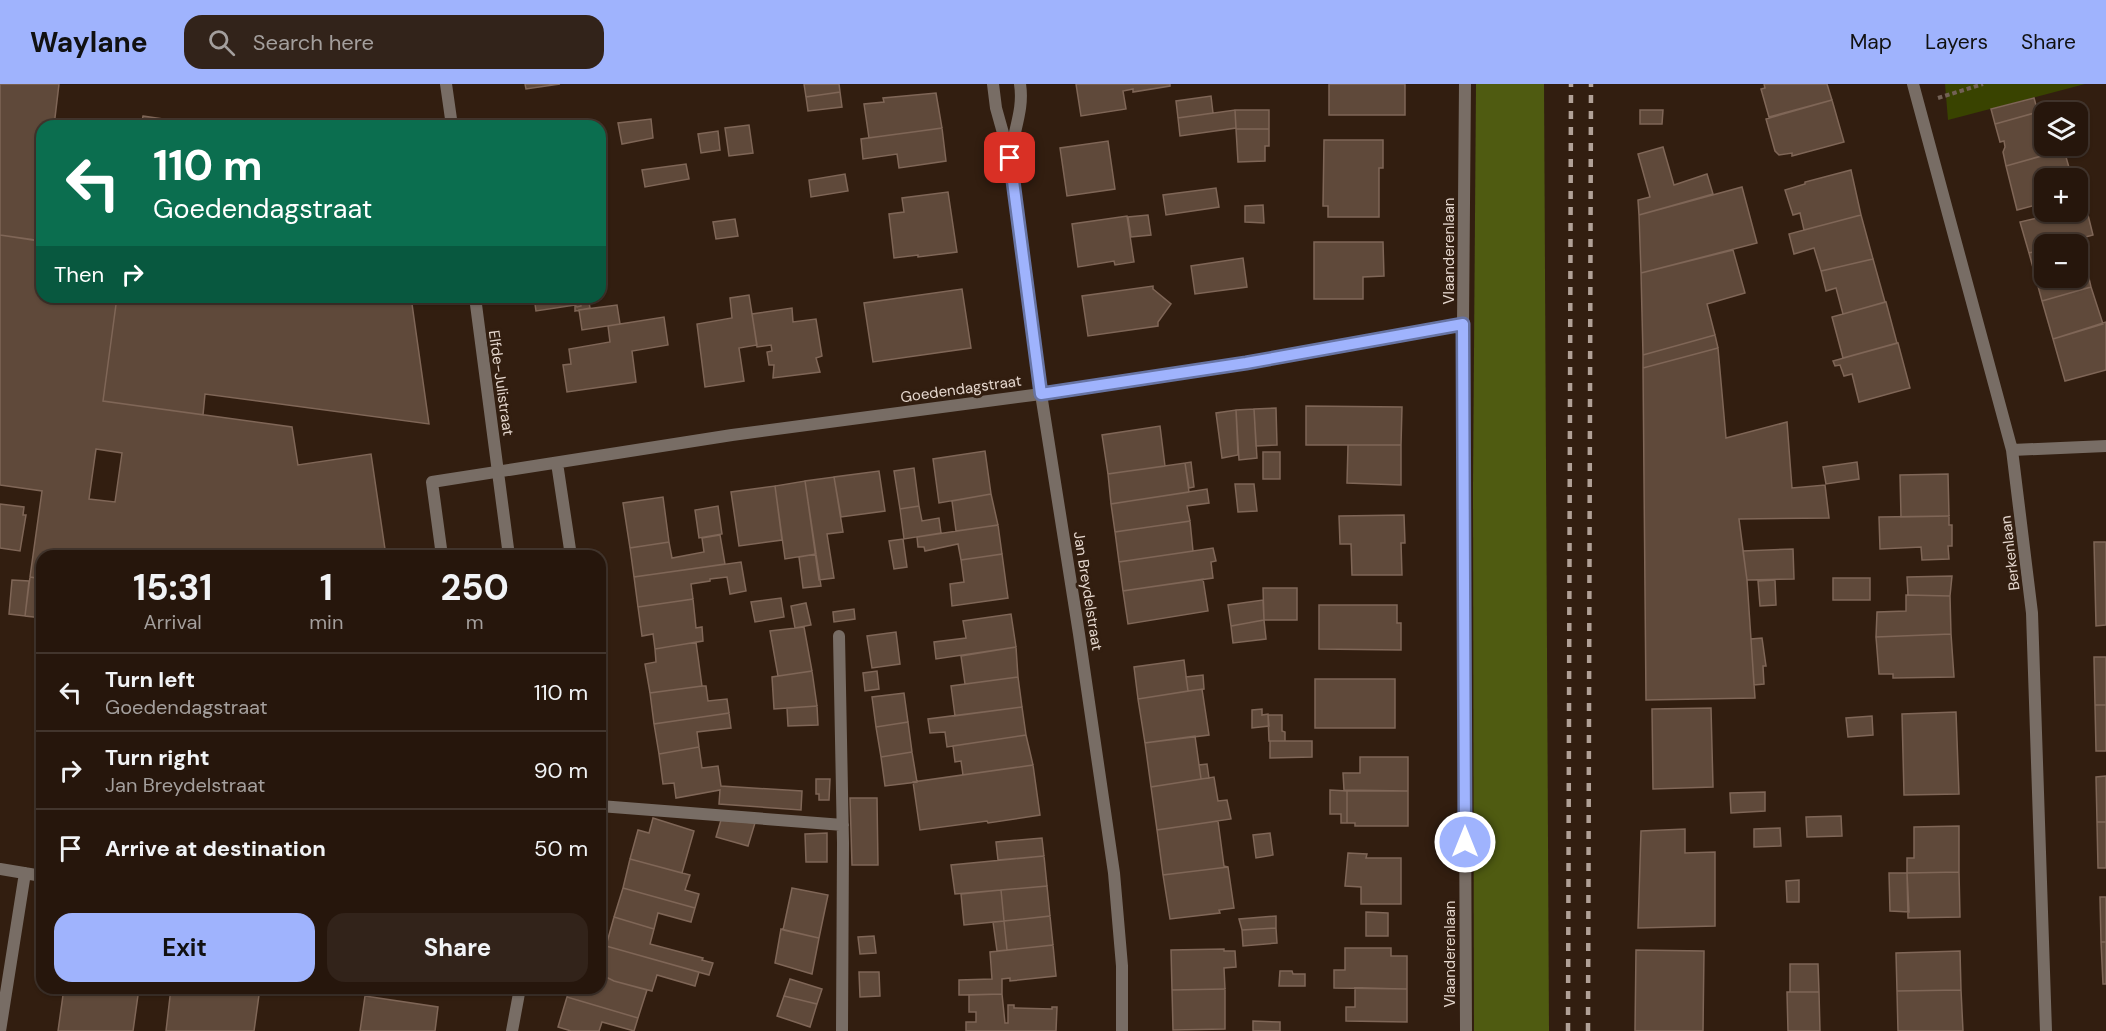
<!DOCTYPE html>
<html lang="en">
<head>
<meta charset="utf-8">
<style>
	body { margin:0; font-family:"DM Sans",sans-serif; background:#32231a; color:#f1f3f6; height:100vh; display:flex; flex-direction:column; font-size:22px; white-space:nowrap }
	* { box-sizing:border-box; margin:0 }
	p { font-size:20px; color:#a49f9d }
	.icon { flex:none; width:33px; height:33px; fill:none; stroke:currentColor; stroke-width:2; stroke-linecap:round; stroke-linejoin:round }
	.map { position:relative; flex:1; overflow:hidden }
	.side { position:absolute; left:36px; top:466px; width:570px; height:444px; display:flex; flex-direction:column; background:#26160c; border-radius:18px; box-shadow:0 2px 4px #0004,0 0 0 2px #42352d }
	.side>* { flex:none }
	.guide { position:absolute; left:36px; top:36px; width:570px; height:183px; border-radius:18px; box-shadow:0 2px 4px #0004,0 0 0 2px #42352d; background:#0b6e4f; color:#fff; overflow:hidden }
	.tools { position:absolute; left:2034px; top:18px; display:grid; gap:12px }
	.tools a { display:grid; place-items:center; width:54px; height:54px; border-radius:12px; background:#26160c; box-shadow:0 2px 4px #0004,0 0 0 2px #42352d; font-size:30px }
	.pin { position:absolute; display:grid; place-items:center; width:51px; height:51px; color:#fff; margin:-26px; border-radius:12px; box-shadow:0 3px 9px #0006 }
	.me { position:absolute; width:66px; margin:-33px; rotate:0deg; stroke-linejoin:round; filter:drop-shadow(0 0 4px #0008) }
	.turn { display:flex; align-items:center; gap:21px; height:126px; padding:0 18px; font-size:27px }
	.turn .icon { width:78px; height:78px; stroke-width:2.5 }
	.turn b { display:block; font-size:42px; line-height:51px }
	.then { display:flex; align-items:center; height:57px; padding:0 18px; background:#0003; gap:12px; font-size:22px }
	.eta { display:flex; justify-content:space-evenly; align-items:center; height:102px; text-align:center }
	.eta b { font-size:36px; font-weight:700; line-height:42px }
	.button { display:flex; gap:12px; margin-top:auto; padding:12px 18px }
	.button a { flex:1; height:69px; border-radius:18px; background:#9fb3fd; color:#111; font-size:24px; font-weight:700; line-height:69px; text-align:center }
	.button a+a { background:#32231a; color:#f1f3f6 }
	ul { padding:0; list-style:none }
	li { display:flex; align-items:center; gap:18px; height:78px; padding:0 18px; border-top:2px solid #42352d }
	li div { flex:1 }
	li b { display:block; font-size:22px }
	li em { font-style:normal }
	header { display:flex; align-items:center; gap:36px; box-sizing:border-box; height:84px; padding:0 30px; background:#9fb3fd; color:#111 }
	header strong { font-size:28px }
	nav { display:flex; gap:33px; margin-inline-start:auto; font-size:21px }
	.search { width:420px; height:54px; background:#32231a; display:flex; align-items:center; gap:15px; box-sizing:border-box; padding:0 21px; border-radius:18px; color:#a49f9d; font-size:22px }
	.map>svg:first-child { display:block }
	.green { fill:#394300 }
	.forest { fill:#4f5b11 }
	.building { fill:#5f493a; stroke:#7f6657; stroke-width:1.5; fill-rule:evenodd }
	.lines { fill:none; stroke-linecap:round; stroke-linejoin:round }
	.path { stroke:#736155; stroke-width:4; stroke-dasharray:4.5 3; stroke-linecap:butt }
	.service { stroke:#786d65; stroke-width:12 }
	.minor { stroke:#786d65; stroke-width:12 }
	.tertiary { stroke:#786d65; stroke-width:12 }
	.rail { stroke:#b1a197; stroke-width:4.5; stroke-dasharray:8 8; stroke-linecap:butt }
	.route-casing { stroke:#6774a4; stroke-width:15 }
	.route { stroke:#9fb3fd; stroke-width:10 }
	.labels { text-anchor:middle; stroke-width:6; stroke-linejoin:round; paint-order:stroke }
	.street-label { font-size:15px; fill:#e5d7ce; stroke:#321e10 }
</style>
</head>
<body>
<header>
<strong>Waylane</strong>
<div class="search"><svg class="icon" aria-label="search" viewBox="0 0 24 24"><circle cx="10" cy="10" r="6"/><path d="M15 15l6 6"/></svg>Search here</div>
<nav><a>Map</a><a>Layers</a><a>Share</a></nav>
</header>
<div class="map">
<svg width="2106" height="947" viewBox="0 0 2106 947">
	<rect width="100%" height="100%" fill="#321e10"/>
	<path class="green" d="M1945,0H2085L1948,36Z"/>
	<path class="forest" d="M1476,0H1544L1549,947H1474L1473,402Z"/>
	<path class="building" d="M0,0H59L54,42H42V125L38,157L0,151Z
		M525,0H560L526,5Z
		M804,0H839L840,8L806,13Z
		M1076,0H1170V2L1133,8V5L1123,7L1126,25L1081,32Z
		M1329,0H1405V31H1329Z
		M1764,0H1827L1832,16L1769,33L1761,5L1765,4Z
		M840,8L842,23L808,27L806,13Z
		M936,9L942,44L869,54L864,20L884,18L883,14Z
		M1211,12L1213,29L1178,34L1176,17Z
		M2034,14L2038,28L1995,40L1991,25Z
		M1832,16L1844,58L1792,72V69L1779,71L1775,67L1766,35Z
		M1235,26H1269V45H1236Z
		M1235,26L1236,44L1180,52L1178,34Z
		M1640,26H1663L1662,40H1640Z
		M2038,28L2044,47V62H2073V63L2006,82L2003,68L2005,63L2004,57L2000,58L1995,40Z
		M143,32L211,42H141Z
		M651,35L653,54L622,60L618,39Z
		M749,41L753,69L729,72L725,44Z
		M942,44L946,77L899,84L897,70L863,75L861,55Z
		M1236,45H1269V62H1265V77L1238,78Z
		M718,47L720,66L701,69L698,50Z
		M1324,56H1383V84H1379V133H1328V122H1323Z
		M1108,57L1115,105L1067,112L1060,64Z
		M1663,63L1674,101L1707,90L1713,110L1639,131L1638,116L1650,113L1638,70Z
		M2064,66L2072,94H2044V119L2017,126L2006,82Z
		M686,80L689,95L645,103L642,86Z
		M1851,86L1861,131L1804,146L1800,129L1793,131L1785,106L1805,100V98Z
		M845,90L848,107L811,113L809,96Z
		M1742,103L1757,159L1641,189L1639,131Z
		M1216,104L1219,123L1166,131L1163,111Z
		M948,108L957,168L918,173V171L894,174L889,130L904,128L902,114Z
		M2078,115L2080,125L2086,123L2093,151L2060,160H2044V165L2029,169L2020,138L2042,133L2039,120L2044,119V128H2078Z
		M1263,121L1264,139L1245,138V122Z
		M1148,131L1151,151L1131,153L1128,133Z
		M1861,131L1873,175L1821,187L1814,164L1794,170L1789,150Z
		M1127,132L1134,178L1115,181L1114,177L1078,183L1072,140Z
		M735,135L738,152L716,155L713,138Z
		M0,151L42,157V213H117L103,317L292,343L298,381L371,370L386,472H42V495L30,493L42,407L0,401ZM96,365L122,369L115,418L89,415Z
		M2080,155L2091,203L2042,217L2029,169L2044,165V194H2078V160H2060Z
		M1314,158H1383L1384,192L1363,193V215H1314Z
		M1733,166L1745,209L1707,220L1715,251L1643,271L1641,189Z
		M1243,174L1247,203L1195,210L1191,182Z
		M1873,175L1885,218L1843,230L1836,204L1826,207L1821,187Z
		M1153,202V205L1171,220L1158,238V242L1088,252L1082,212Z
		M2091,203L2103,240L2053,255L2042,217Z
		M962,205L971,264L873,278L864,219Z
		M749,211L757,261L739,264L744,297L705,303L697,240L732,234L730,214Z
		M117,213H411L429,340L205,310L203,331L103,317Z
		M534,213H580L581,222L577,223L575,221L536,227Z
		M580,213H588L590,224L575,227V221L577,223L581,222Z
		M1886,218L1897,259L1843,274L1832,233Z
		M617,221L620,240L582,246L579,226Z
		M792,224L793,238L816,235L822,272L816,274L820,288L773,294L774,281H769L767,268L772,267L771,261L757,263L752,230Z
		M664,233L668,261L632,267L636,298L567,308L563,281L571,280L569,265L610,258L608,242Z
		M2106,238V286L2065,297L2053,255Z
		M1715,251L1718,264L1643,284V271Z
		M1898,259L1910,304L1859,318L1852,290L1844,292L1840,281L1835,282L1833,277Z
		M1718,264L1726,354L1787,338L1792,404L1825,401L1829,434L1739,435L1747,496L1755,614L1646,616L1643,284Z
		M1306,322L1402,323L1401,361H1306Z
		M1276,324L1277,361L1256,362L1254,325Z
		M1254,325L1257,374L1239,376L1236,326Z
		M1236,326L1238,371L1222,374L1216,329Z
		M1160,342L1165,382L1108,390L1102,351Z
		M1348,361H1401V401L1347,399Z
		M985,367L991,410L939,419L933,375Z
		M1263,368H1280V395H1263Z
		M1191,378L1194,403L1189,404L1185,379Z
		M1857,378L1859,395L1826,400L1823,383Z
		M1185,379L1189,408L1111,420L1108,390Z
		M914,384L919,422L900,425L894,387Z
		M879,387L885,427L841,433L834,393Z
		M1948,390L1949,432L1901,433L1900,391Z
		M834,393L843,448L827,450L834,494L819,496L805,397Z
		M805,397L816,470L785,475L775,402Z
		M1235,400H1254L1257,427L1238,428Z
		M775,402L782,456L739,462L731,408Z
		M1207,405L1209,419L1187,422L1190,437L1115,448L1111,420Z
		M991,410L998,441L956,447L952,417Z
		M663,413L669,458L630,464L623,419Z
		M0,420L24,423L23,431H26L20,467L0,464Z
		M718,422L722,450L699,454L695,426Z
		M919,422L922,437L939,434L941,449L904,455L900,425Z
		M1404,431L1405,459H1401L1402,491H1352L1351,460H1340L1339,432Z
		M1949,432V441H1952V462H1948L1949,475L1922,476L1921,463L1880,465L1879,433Z
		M1190,437L1193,467L1119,478L1115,448Z
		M998,441L1002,470L961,476L958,460L925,467L924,463H918L917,453Z
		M720,451L725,480L634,493L630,464L669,458L672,474L704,468L702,454Z
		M903,455L907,483L894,485L889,457Z
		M2094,458H2106V541L2096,542Z
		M1213,464L1216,477L1211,478L1213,494L1123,507L1119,478Z
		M1793,465L1794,495L1747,496L1743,467Z
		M816,470L821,502L803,504L799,473Z
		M1002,470L1008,514L952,522L950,500L964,498L961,476Z
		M741,478L746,507L730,510L727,493L710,495V497L691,500L693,515L638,523L634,493Z
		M1952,492L1950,512L1908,511L1907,493Z
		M30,493L42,495V534L25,532Z
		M1833,494H1870V516H1833Z
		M1203,495L1208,527L1128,540L1123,507Z
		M12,496L29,497L25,532L9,530Z
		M1775,496L1776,521L1760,522L1758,497Z
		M1263,504H1297V536H1264Z
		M1906,511L1950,512L1951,550L1876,553L1877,528L1906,527Z
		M781,514L784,533L755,538L751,518Z
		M693,515L696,544L702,543L703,557L655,565L653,550L642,552L638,523Z
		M1263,516L1264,536L1231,542L1228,521Z
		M806,519L811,541L795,544L791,522Z
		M1319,521H1397V539H1401V566L1319,565Z
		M854,525L855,535L834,538L833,528Z
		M1011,530L1016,563L936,575L934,558L966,554L963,537Z
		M1264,536L1266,555L1233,559L1231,542Z
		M804,543L812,587L778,592L770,547Z
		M896,548L900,580L872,584L867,552Z
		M1951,550L1954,593L1893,594V590H1879L1876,553Z
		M1762,554L1766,582H1763L1764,600L1754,601L1751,555Z
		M696,558L702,602L650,609L645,580L656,578L655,565Z
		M1016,563L1018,593L965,600L961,572Z
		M2094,573H2106V621H2095Z
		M1184,576L1188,607L1138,615L1134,583Z
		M812,587L817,622L774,625L772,593Z
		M877,587L879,605L865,607L863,589Z
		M1203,591L1204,605L1188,607L1186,593Z
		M1018,593L1022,623L955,632L951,602Z
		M1315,595H1395V644H1315Z
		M702,602H706L708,617L727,615L729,629L654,640L650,609Z
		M1202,605L1209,651L1145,659L1138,615Z
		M904,609L908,638L876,643L872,613Z
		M2095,621H2106V667H2096Z
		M817,622L818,641L788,642L787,624Z
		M1022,623L1026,651L947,663L945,648L930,649L928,635Z
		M1711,624L1713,703L1653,705L1652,625Z
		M1262,625V631L1268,630L1269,642L1252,644V626Z
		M1956,628L1959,710L1904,711L1902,630Z
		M729,629L731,644L697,648L699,663L659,670L654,640Z
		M1268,631H1282V647L1285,648V657H1269Z
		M1872,632L1873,651L1848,653L1846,634Z
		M908,638L912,668L881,673L876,643Z
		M1026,651L1033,681L963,691L961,677L955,678L953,662Z
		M1195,652L1201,695L1151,703L1145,659Z
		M1270,657H1312V673L1270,674Z
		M699,663L702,684L718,682L721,702L802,707L801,726L719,720L720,706L676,714L674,699L663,700L659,670Z
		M912,668L917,698L885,702L881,673Z
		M1360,673H1408V707L1344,706L1343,689H1360Z
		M1207,680L1209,694L1201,695L1199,681Z
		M1033,681L1040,731L988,739L987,737L920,746L913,698Z
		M2106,692V738H2097L2096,693Z
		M1214,693L1218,717L1227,716L1231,735L1157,746L1151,703Z
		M816,695H830L829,716H819V710H816Z
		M1330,706L1347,707V739H1341V730H1330Z
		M1347,707H1408V742H1355V739H1347Z
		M1765,708V727L1731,729L1730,709Z
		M850,714H877L878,781H852Z
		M1841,732L1842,752L1807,753L1806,733Z
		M653,734L694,747L682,789L630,775L638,746L649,749Z
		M721,736L755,739L748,762L716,753Z
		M1218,737L1224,782L1228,783L1163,791L1157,746Z
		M2097,738H2106V784H2098Z
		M1959,742V788L1907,789V774H1914V743Z
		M1780,744L1781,762L1754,763V745Z
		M1685,745V769L1715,768V842L1638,844L1641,747Z
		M827,749V778H806L805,750Z
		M1270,749L1273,771L1256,774L1253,751Z
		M1042,754L1044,772L998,776L996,758Z
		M1348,769L1367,770L1366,774H1401V820H1361V803L1345,802Z
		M1044,772L1047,802L955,810L951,781Z
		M630,775L690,791L685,806L699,810L695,824L623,804Z
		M1228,783L1234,824L1219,826L1220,829L1170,835L1163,791Z
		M1959,788L1960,833L1908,834L1907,789Z
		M1889,789H1907L1909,828L1890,827Z
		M1799,796V818H1787L1786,797Z
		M1047,802L1050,832L1004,837L1001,806Z
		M623,804L695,824L691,838L658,829L654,845L614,833Z
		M792,804L828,811L819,854L783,846Z
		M1001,806L1004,837L964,841L961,810Z
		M2100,813H2106V858H2101Z
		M1366,828L1388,829V852H1366Z
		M1050,832L1053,861L1007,866L1004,837Z
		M1276,832V844L1242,846L1239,835Z
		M614,833L654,845L650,860L703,874L702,876L713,879L709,891L606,862Z
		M1004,837L1007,866L997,867L993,838Z
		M1276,844L1277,859L1243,862L1242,846Z
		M781,845L819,854L812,890L775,879Z
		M874,852L876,869L860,870L858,853Z
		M2101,858H2106V900H2103Z
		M1053,861L1056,892L1010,897V894L1002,895V910L959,911V896L992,895L990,868Z
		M606,862L699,888L695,902L657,891L652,907L614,897L600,890Z
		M1345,864H1391V872H1407V905L1334,904V886H1345Z
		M1224,865V867H1235L1236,883L1224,884L1225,905L1172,906L1171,866Z
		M1636,866L1704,867L1703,947H1635Z
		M1960,867L1961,906L1897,907L1896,869Z
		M1790,880H1818L1819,908H1790Z
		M1280,887H1292L1293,890H1305V902H1279Z
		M859,888H879L880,912L860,913Z
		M600,890L614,897L647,906L638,934L567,913L569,904H600Z
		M790,895L822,905L817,920L784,912Z
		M64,904H139L133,947H58Z
		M171,904H260L254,947H166Z
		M1355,904L1407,905V938L1346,937V923H1355Z
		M1225,905V945L1173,946L1172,906Z
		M1961,906L1963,947H1898L1897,907Z
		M1787,908H1819L1820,947H1788Z
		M1002,910L1005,939H1008V921H1014V924L1052,925V923H1057L1056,947H966V938H976V928H969V911Z
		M365,912L438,923L435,947H360Z
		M784,912L817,920L810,943L777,932Z
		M567,913L638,934L634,947L602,938L599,947H571L558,943Z
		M1253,937L1280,938V947H1253Z"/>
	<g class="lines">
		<path class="path" d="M1938,14L1983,0"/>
		<path class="service" d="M839,552L843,759L842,947
			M600,722L843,741"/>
		<path class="minor" d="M446,0L452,42
			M1465,0L1463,240L1466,947
			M1913,0L2012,366L2032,529L2046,947
			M475,213L509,472
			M2012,366L2106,362
			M557,379L571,472
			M442,472L432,398L732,351L1041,310L1247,279L1463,240
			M0,785L42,792
			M0,947L25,789
			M512,947L520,904"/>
		<path class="tertiary" d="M993,0L996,24L1010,74L1041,310L1079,550L1114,789L1122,882V947
			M1011,69C1014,45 1024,25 1020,0"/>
		<path class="rail" d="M1568,947L1571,0
			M1588,947L1591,0"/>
	</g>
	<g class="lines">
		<g class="route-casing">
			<path id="route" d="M1010,74L1041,310L1246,279L1463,240L1465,758"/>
		</g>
		<use href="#route" class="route"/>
	</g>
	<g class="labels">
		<g class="street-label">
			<text transform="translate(1449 167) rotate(-90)" y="5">Vlaanderenlaan</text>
			<text transform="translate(501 299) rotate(82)" y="5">Elfde-Julistraat</text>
			<text transform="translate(961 305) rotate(-8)" y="5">Goedendagstraat</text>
			<text transform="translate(2010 469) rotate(-97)" y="5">Berkenlaan</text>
			<text transform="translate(1088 507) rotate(81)" y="5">Jan Breydelstraat</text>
			<text transform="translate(1450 870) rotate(-90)" y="5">Vlaanderenlaan</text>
		</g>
	</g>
</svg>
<div class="tools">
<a><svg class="icon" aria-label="layers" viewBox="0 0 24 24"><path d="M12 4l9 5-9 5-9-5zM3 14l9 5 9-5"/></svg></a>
<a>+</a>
<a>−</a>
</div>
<div class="pin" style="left:1010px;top:74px;background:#d93025"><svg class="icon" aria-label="arrive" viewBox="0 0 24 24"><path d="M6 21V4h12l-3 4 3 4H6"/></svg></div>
<svg class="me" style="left:1465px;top:758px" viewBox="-20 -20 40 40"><circle r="17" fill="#9fb3fd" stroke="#fff" stroke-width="3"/><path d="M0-11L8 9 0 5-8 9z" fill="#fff"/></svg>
<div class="guide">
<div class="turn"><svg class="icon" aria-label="left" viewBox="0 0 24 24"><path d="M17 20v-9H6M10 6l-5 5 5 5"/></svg><div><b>110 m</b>Goedendagstraat</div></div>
<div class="then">Then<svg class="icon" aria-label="right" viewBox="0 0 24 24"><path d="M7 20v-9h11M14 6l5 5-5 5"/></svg></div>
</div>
<section class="side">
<div class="eta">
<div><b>15:31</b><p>Arrival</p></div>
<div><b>1</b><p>min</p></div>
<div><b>250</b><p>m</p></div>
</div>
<ul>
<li><svg class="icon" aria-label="left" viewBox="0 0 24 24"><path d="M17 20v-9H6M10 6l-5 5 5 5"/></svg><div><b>Turn left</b><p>Goedendagstraat</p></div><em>110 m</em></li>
<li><svg class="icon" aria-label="right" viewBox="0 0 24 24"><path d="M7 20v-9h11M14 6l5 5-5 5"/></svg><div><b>Turn right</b><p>Jan Breydelstraat</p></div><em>90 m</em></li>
<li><svg class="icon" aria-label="arrive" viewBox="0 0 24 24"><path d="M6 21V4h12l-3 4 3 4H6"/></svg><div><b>Arrive at destination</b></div><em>50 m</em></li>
</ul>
<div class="button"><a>Exit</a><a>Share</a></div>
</section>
</div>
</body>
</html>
